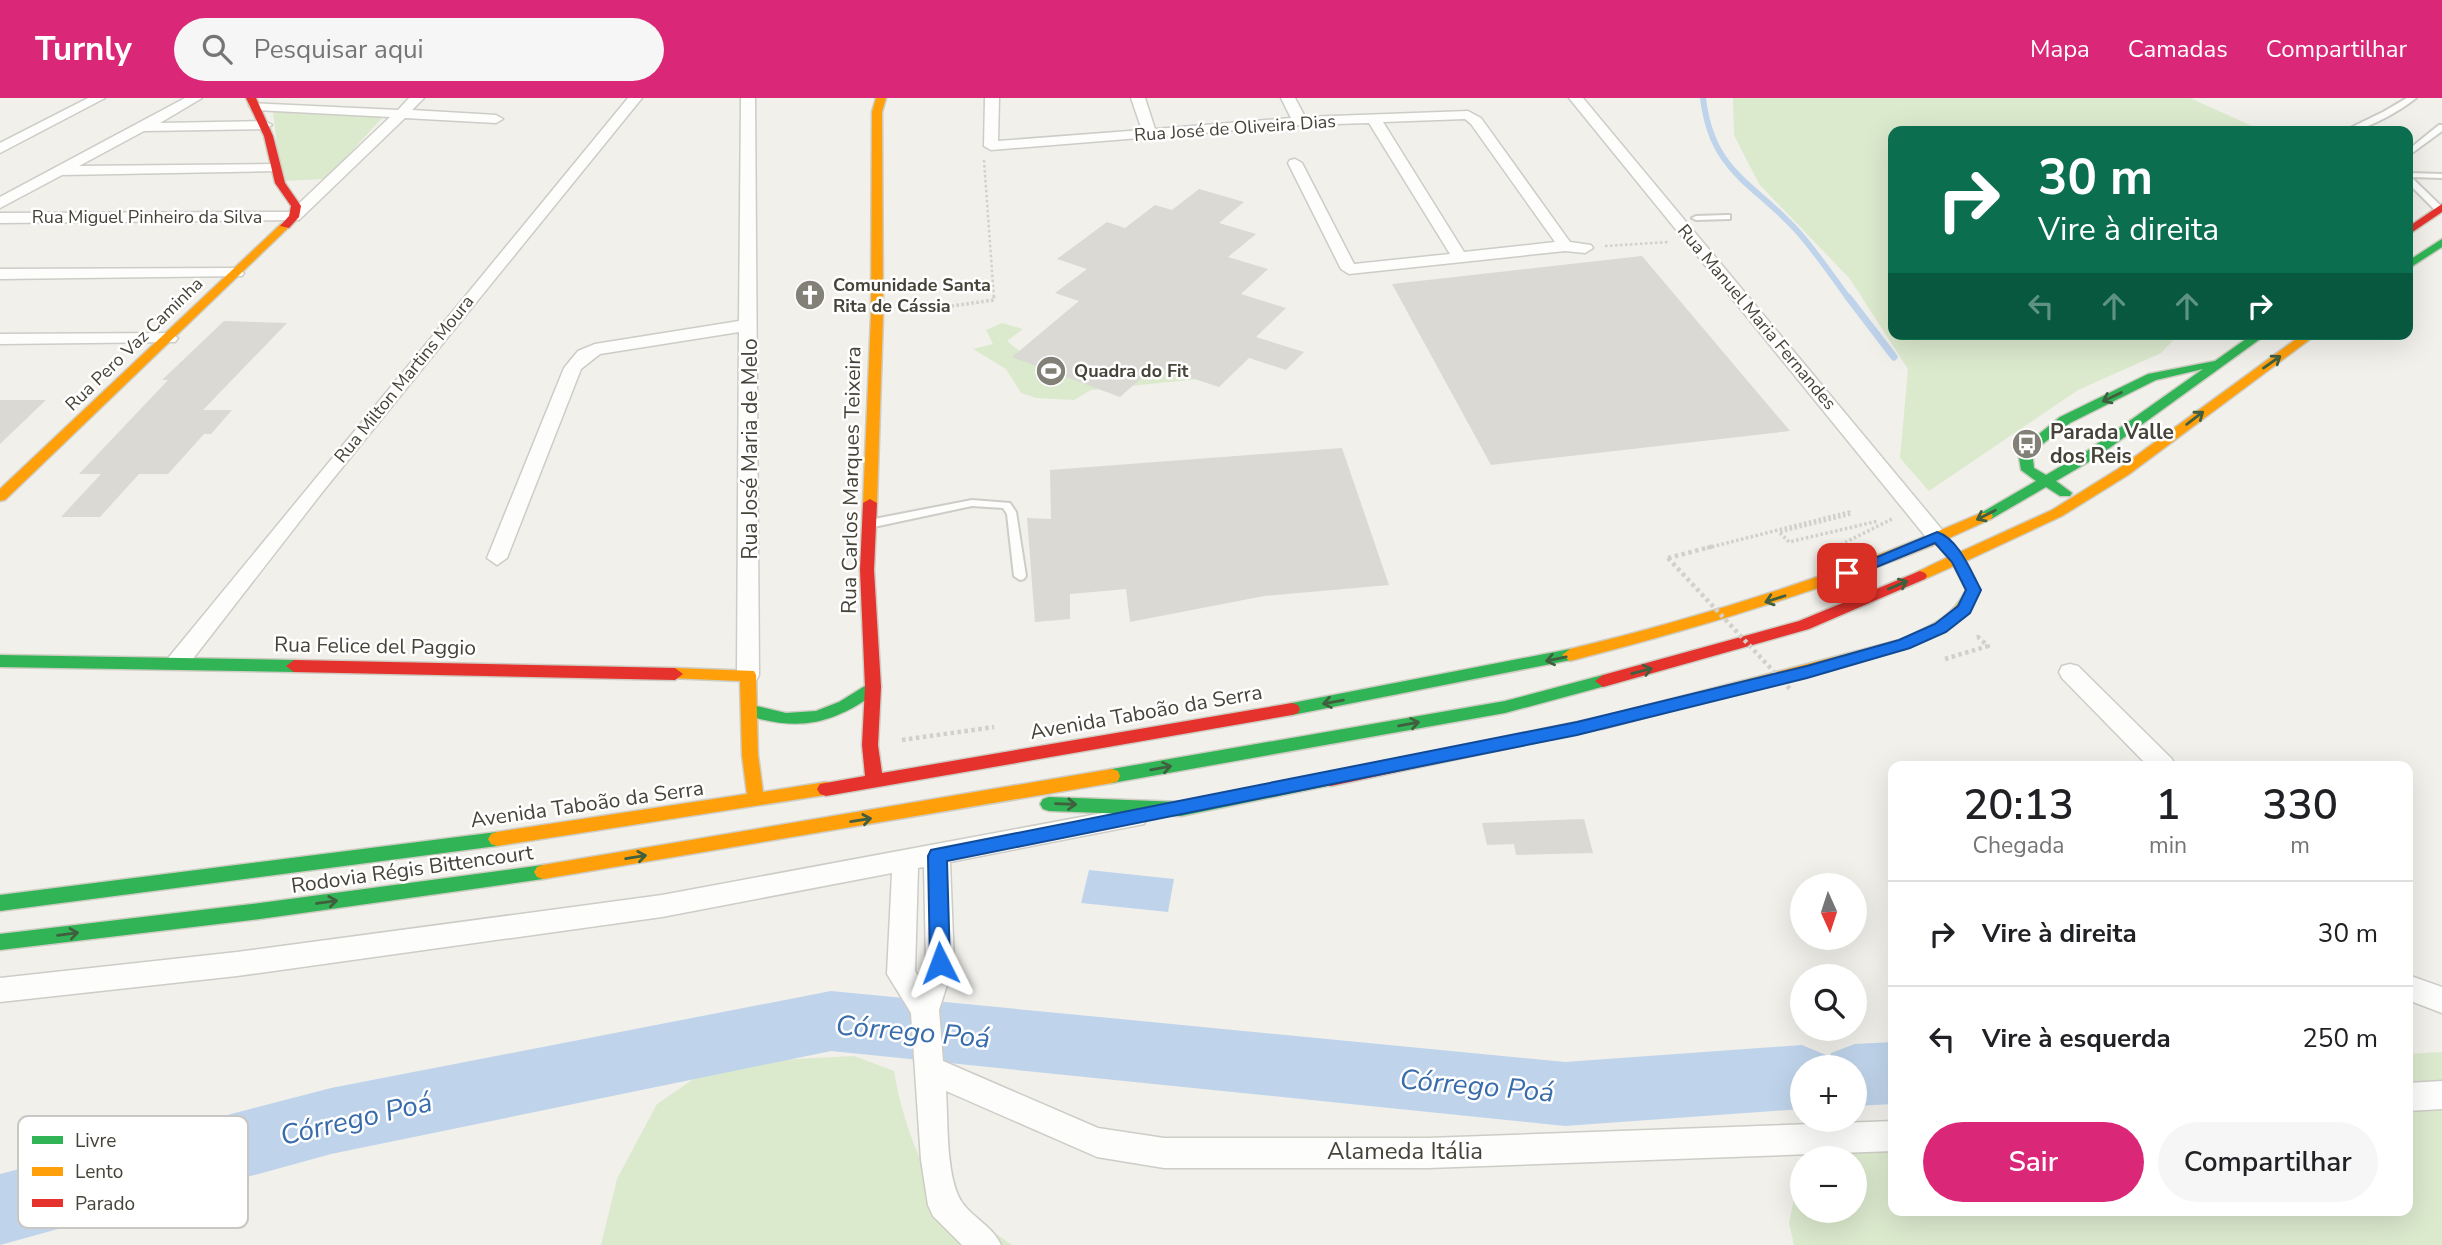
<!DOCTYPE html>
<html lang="pt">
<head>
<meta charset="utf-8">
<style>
	body { margin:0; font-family:"Nunito Sans",sans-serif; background:#f6f6f6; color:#202124; height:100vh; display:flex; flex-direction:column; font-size:26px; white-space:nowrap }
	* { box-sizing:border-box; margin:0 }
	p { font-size:23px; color:#757577 }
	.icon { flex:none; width:38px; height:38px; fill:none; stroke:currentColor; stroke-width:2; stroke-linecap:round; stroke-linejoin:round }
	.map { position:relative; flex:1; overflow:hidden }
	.drawer { position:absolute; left:1888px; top:663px; width:525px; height:455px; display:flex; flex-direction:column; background:#fff; border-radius:14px; box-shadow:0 7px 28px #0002 }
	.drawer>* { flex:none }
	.hud { position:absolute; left:1888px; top:28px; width:525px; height:214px; border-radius:14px; box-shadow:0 7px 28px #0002; background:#0b6e4f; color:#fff; overflow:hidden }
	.needle { width:46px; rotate:177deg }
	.fabs { position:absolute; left:1790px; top:775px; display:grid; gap:14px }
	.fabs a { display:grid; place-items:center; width:77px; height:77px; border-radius:50%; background:#fff; box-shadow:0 7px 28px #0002; font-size:35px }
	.pin { position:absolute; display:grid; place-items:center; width:60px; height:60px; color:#fff; margin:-30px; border-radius:14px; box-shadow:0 4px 10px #0006 }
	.me { position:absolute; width:77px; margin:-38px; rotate:357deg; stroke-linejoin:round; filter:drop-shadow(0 0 5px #0008) }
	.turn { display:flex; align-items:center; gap:24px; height:147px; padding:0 35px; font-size:32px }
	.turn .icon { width:91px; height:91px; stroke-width:2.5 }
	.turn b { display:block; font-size:49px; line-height:60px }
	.lanes { display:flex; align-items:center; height:66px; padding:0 35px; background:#0003; justify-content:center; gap:35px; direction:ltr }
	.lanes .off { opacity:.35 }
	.eta { display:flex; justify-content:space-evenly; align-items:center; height:119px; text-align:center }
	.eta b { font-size:42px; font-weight:600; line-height:49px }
	.cta { display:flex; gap:14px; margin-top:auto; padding:14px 35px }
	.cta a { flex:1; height:80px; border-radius:42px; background:#db2777; color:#fff; font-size:28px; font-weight:600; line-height:80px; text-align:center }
	.cta a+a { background:#f6f6f6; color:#202124 }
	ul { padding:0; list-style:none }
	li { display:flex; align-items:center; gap:21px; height:105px; padding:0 35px; border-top:2px solid #e0e0e0 }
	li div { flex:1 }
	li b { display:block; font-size:26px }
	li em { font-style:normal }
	header { display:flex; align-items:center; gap:42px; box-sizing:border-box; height:98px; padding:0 35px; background:#db2777; color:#fff }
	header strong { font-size:33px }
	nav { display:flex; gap:38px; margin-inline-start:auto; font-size:24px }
	.search { width:490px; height:63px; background:#f6f6f6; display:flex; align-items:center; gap:18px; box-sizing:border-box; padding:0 24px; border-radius:38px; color:#757577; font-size:26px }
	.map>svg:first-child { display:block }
	.green { fill:#dbe9cd }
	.water { fill:#bfd4eb }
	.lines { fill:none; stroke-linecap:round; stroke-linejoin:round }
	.stream-far1 { stroke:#bfd4eb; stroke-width:6 }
	.stream { stroke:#bfd4eb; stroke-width:7 }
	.river { fill:#bfd4eb; fill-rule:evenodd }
	.building { fill:#dad9d4 }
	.lane-casing { stroke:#cdccc7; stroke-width:4 }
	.street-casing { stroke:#cdccc7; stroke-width:3 }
	.fast-casing { stroke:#cfcdc3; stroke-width:3 }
	.slow-casing { stroke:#cfcdc3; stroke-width:3 }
	.jam-casing { stroke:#cfcdc3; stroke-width:3 }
	.path-far2 { stroke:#d1d0cb; stroke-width:2.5; stroke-dasharray:2.5 2.5; stroke-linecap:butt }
	.path-far1 { stroke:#d1d0cb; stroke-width:3.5; stroke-dasharray:2.5 2.5; stroke-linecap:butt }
	.path { stroke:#d1d0cb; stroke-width:4.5; stroke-dasharray:3.5 3.5; stroke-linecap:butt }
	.lane { fill:#fdfdfc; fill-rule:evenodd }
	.street { fill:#fdfdfc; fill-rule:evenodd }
	.fast { fill:#30b455; fill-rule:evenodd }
	.slow { fill:#ff9f0a; fill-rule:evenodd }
	.jam { fill:#e5322d; fill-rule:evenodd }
	.path-bridge { stroke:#d1d0cb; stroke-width:4.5; stroke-dasharray:3.5 3.5; stroke-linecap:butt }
	.oneway { stroke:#405f3f }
	.route { fill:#1a73e8; stroke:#114b97; stroke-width:2 }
	.labels { text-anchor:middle; stroke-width:5; stroke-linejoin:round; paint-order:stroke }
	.far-street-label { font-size:18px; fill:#464338; stroke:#fff }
	.far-poi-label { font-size:18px; font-weight:bold; fill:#464338; stroke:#fff; text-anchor:start }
	.poi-label { font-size:21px; font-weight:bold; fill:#464338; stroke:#fff; text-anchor:start }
	.street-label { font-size:21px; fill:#464338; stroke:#fff }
	.near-street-label { font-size:24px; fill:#464338; stroke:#fff }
	.near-water-label { font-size:28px; font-style:italic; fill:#396cab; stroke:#fff }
	.key { fill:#fff; stroke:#c8c7c3; stroke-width:2 }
	.key-label { font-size:19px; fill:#464338 }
</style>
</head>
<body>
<header>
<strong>Turnly</strong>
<div class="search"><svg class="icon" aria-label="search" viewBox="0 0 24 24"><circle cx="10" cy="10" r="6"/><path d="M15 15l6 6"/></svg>Pesquisar aqui</div>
<nav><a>Mapa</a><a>Camadas</a><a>Compartilhar</a></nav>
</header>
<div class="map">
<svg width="2442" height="1147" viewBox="0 0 2442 1147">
	<rect width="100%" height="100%" fill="#f1f0eb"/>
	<path class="green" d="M1733,0H2190L2263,33H1894V236H2179L2161,255L2078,292L1929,393L1900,360L1908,271L1850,181L1759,86L1734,37Z
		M273,13L383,19L326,81L281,83Z
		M1002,225L1023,231L1007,243L1022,255L1151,258L1199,281L1091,292L1074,302L1036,300L1021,295L1006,271L973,251L993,246L986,232Z
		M2442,954V1147H1794L1789,1125L1802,1062V1113H1855V1060L1803,1059L1855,1032L1893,1030L1894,1113H2408V956Z
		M854,958L894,973C899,1003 912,1051 929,1076C942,1095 993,1134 1012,1147H601L617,1081L657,1006L717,965Z"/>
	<path class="water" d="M1089,772L1174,781L1168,814L1081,805Z"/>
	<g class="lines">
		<path class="stream-far1" d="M1703,0C1712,77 1756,85 1800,136C1818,157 1833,179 1849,201"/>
		<path class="stream" d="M1848,199L1894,259"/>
		<path class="river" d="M831,893L1565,964L1802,947L1826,957L1828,961L1831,955L1855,946L1894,944V1006L1855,1008V970H1802V1011L1565,1028L831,953L331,1056L0,1147V1076L331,990Z"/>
	</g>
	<path class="building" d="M1199,91L1244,104L1219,125L1256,136L1228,159L1268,171L1241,196L1286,210L1256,239L1304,254L1286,272L1249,260L1219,289L1155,268L1120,299L1012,259L1079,203L1055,195L1087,171L1057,161L1107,124L1125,130L1155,107L1172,112Z
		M1642,158L1790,333L1491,367L1392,186Z
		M224,223L287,225L203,312H232L211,336H204L168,376H139L100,419H61L101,376H79L168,282H162Z
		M0,302H46L0,346Z
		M1342,350L1389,487L1264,498L1130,524L1126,491L1070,496V521L1035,524L1027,420L1051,421L1050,372Z
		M1584,721L1593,755L1516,757L1514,746L1487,747L1482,725Z"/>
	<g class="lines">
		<g class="lane-casing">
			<path id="lane" d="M2407,0H2416C2400,13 2364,34 2344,33L2383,14Z
				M2439,27H2442V33L2408,58V52Z
				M2408,75L2442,76V80L2411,79L2442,109V113H2436L2408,85Z
				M1727,117H1730V121L1696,122L1692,120L1696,118Z
				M972,402L1010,405L1016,414L1026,478L1024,481L1020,482L1014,478L1007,416L1003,410L972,408L869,430L864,426L869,422Z"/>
		</g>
		<g class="street-casing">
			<path id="street" d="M88,0H105L0,55V45Z
				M185,0H202L160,25L265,23L272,27L265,31L144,33L79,68L272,66L277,67V73L62,77L0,110V99Z
				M409,0H424L412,12L496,17L503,21L496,25L405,20L299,122L0,125V115L290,114L390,19L256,12L249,8L251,5L398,12Z
				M628,0H642L324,392L185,571H169L166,565L169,559Z
				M741,0H755L759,577L756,583H740L737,577L739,234L600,256L581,271L507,460L497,467L487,460L564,270L578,253L595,246L739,223Z
				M985,0H999L998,43L1142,32L1131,0H1145L1155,31L1291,20L1281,0H1295L1305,19L1468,13L1481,20L1570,144L1591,147L1593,150L1585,155L1565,153L1349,176L1341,171L1288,65L1290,62L1295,61L1302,65L1354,166L1450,156L1369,25L1300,27L991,52L984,48ZM1465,21L1471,26L1555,144L1464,154L1383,24Z
				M1569,0H1583L1944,434L1947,439L1944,444H1930Z
				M236,170L244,175L242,178L0,181V171Z
				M169,235L178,240L175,244L0,246V236Z
				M2070,566L2078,568L2172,661L2175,668H2148L2062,580L2059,574L2062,568Z
				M1135,709L1144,712L1148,719L1144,726L950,764L954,865L939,912L943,963L1098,1030L1164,1040H1428L1894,1023V1053L1428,1070H1164L1097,1059L946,993C948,1022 946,1070 958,1097C966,1117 992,1126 1001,1147H962L933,1118L928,1107L921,1062L911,915L887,876L892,775L662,819L237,878L0,904V880L237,854L662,797ZM924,769L926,865L921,882L915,873L918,770Z
				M2408,877L2442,889V915L2408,902Z
				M2442,983V1011L2408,1013V985Z"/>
		</g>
		<g class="fast-casing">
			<path id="fast" d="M2442,141V149L2408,171V163Z
				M2253,236H2267L2097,359L2056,383L2072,395L2070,398H2060L2046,389L1991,421H1981L1979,418L1981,415L2036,383L2021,372L2018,353L2060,319L2148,276L2215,263ZM2203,271L2087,353L2046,377L2034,370L2032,354L2070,325L2156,282Z
				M1570,551L1578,557L1576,561L1292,617L1286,615L1284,611L1286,607L1292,605Z
				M0,557L294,562L302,568L294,574L0,569Z
				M1603,577L1609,579L1611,583L1609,587L1505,615L1112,685L1106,683L1104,678L1106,673L1112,671L1505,603Z
				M873,583L881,589L879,593C833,626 800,634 746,617L744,613L746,609L752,607L786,615L816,613L839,604Z
				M1331,674L1337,676L1339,681L1337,686L1181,718L1049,713L1043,711L1040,706L1043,701L1049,699L1181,704Z
				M497,734L503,736L506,741L503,746L497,748L0,813V797Z
				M543,767L549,769L552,774L549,779L543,781L260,821L0,852V836L260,805Z"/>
		</g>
		<g class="slow-casing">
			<path id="slow" d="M876,0H886L882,14L883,218L877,405L870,409L863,405L871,218L872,14Z
				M281,126L290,128L5,402L0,403V391Z
				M2303,236H2317L2128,377L2062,418L1966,463L1980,492L1969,515L1945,534L1905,551L1602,631L1596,629L1594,625L1596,621L1602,619L1900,542C1928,529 1952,521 1966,492L1954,468L1925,481H1915L1913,478L1915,475L1948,459L1936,446C1817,494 1695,531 1570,563L1562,557L1570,551C1711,517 1848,473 1981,415H1991L1993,418L1991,421L1947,441L1960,454L2052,412L2118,371Z
				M675,570L754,573L756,577L758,657L763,694L826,684L832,686L835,691L832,696L497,748L491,746L488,741L491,736L497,734L747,696L742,657L740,583L669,580L667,576Z
				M1112,671L1118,673L1120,678L1118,683L1112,685L543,781L537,779L534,774L537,769L543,767Z"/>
		</g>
		<g class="jam-casing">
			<path id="jam" d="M246,0H256L273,38L285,85L301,108L299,119L289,130L280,128L289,118L291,108L275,85L264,38Z
				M2442,106V114L2408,137V129Z
				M870,401L877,405L874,472L881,589L878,647L882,675L1292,605L1298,607L1300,611L1298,615L1292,617L826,698L820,696L817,691L820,686L865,678L862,647L865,589L860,472L863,405Z
				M1920,473L1925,475L1927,478L1925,481L1809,531L1603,589L1595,583L1603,577L1799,523Z
				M294,562L675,570L683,576L675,582L294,574L286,568Z
				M1602,619L1608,621L1610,625L1608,629L1331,688L1325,686L1323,681L1325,676L1331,674Z"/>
		</g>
		<path class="path-far2" d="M984,62L994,201
			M1605,148L1669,144"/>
		<path class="path-far1" d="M902,215L994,202V199
			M1836,449L1894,420
			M1707,450L1849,414L1851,416L1779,434L1789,444L1878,423"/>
		<path class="path" d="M1668,460L1714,448
			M1945,561L1988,548L1978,539L1974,541
			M902,642L994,629"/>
		<use href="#lane" class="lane"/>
		<use href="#street" class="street"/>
		<use href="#fast" class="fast"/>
		<use href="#slow" class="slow"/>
		<use href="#jam" class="jam"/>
		<path class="path-bridge" d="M1668,460L1790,591"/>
	</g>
	<defs><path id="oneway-shaft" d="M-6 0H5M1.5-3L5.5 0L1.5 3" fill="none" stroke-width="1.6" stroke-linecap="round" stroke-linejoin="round" transform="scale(1.75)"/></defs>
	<g class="oneway">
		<use href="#oneway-shaft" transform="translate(2272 264) rotate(-35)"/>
		<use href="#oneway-shaft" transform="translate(2112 299) rotate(154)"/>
		<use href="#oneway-shaft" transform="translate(2195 320) rotate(-37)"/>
		<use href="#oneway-shaft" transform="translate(1986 417) rotate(153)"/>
		<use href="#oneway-shaft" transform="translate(1898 487) rotate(-23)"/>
		<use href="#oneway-shaft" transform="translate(1775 501) rotate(162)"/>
		<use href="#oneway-shaft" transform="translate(1556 561) rotate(168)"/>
		<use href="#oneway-shaft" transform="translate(1642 573) rotate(-15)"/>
		<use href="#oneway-shaft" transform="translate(1333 604) rotate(170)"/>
		<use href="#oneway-shaft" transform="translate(1409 626) rotate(-10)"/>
		<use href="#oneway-shaft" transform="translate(1161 670) rotate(-10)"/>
		<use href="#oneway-shaft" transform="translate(1066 706) rotate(2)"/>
		<use href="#oneway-shaft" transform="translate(861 722) rotate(-9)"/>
		<use href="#oneway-shaft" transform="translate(636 759) rotate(-9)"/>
		<use href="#oneway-shaft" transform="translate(327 804) rotate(-8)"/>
		<use href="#oneway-shaft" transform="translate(68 836) rotate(-7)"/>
	</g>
	<path class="route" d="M1937,434C1959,441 1971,474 1981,492L1970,515L1946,534L1910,550L1807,580L1577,637L947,763L950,865L947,871L940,873L933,871L930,865L928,758L931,752L1577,624L1807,568L1899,542L1935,526L1958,508L1966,492L1952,464L1935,445L1852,479L1847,480L1839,475Z"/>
	<defs>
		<g id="church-disc" transform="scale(1.575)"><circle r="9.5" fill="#828077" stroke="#fff"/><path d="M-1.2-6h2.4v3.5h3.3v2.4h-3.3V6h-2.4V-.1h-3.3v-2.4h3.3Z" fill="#fff"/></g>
		<g id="stadium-disc" transform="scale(1.575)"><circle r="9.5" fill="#828077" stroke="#fff"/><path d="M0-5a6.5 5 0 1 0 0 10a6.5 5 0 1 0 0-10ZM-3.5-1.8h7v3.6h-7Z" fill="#fff"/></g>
		<g id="bus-disc" transform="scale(1.575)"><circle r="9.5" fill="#828077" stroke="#fff"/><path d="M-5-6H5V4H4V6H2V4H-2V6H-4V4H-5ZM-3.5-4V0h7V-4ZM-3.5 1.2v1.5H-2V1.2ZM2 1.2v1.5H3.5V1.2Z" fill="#fff"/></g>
	</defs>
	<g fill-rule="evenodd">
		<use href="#church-disc" x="810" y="197"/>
		<use href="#stadium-disc" x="1051" y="273"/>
		<use href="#bus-disc" x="2027" y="346"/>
	</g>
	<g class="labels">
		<g class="far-street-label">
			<text transform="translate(1235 30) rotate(-4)" y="6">Rua José de Oliveira Dias</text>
			<text x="147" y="125">Rua Miguel Pinheiro da Silva</text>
			<text transform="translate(1757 219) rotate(50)" y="6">Rua Manuel Maria Fernandes</text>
			<text transform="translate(134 246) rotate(-44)" y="6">Rua Pero Vaz Caminha</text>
			<text transform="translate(404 281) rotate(-51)" y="6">Rua Milton Martins Moura</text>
		</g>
		<g class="far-poi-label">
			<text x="833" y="193">Comunidade Santa<tspan x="833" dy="21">Rita de Cássia</tspan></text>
			<text x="1074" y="279">Quadra do Fit</text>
		</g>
		<g class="poi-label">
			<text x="2050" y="341">Parada Valle<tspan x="2050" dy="24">dos Reis</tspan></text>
		</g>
		<g class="street-label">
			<text transform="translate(750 351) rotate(-90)" y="7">Rua José Maria de Melo</text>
			<text transform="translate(851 382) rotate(-89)" y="7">Rua Carlos Marques Teixeira</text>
			<text transform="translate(375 548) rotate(1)" y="7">Rua Felice del Paggio</text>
			<text transform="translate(1146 614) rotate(-10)" y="7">Avenida Taboão da Serra</text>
			<text transform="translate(587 706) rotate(-8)" y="7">Avenida Taboão da Serra</text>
			<text transform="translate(412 771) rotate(-8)" y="7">Rodovia Régis Bittencourt</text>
		</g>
		<g class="near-street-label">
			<text x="1405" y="1061">Alameda Itália</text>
		</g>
		<g class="near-water-label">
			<text transform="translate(913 933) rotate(5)" y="10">Córrego Poá</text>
			<text transform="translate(1477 987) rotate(5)" y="10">Córrego Poá</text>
			<text transform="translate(356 1020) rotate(-13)" y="10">Córrego Poá</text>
		</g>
	</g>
	<rect x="18" y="1018" width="230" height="112" rx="10" class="key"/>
	<rect x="32" y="1038" width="31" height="8" fill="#30b455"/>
	<rect x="32" y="1069" width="31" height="9" fill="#ff9f0a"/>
	<rect x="32" y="1101" width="31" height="8" fill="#e5322d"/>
	<g class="key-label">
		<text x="75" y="1049">Livre</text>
		<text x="75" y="1080">Lento</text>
		<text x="75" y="1112">Parado</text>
	</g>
</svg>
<div class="fabs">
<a><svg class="needle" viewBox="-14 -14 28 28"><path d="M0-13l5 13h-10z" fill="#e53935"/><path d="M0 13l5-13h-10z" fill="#757577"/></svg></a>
<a><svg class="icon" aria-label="search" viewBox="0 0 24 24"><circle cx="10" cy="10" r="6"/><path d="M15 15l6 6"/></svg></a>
<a>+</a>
<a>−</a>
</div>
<div class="pin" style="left:1847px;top:475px;background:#d93025"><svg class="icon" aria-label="arrive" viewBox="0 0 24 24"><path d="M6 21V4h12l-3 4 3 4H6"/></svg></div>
<svg class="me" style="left:940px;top:865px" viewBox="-20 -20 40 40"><path d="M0-17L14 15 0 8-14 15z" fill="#1a73e8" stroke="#fff" stroke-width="4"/></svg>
<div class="hud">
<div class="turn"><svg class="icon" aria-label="right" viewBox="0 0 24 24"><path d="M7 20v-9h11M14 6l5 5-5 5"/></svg><div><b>30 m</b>Vire à direita</div></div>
<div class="lanes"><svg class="icon off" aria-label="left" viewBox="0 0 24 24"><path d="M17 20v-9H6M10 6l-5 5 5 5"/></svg><svg class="icon off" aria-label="ahead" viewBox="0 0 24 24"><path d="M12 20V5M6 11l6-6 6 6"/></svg><svg class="icon off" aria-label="ahead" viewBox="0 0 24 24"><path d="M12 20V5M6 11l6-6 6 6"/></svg><svg class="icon" aria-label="right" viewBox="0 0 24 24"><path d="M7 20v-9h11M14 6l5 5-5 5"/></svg></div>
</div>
<section class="drawer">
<div class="eta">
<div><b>20:13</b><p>Chegada</p></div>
<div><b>1</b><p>min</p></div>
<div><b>330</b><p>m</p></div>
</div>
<ul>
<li><svg class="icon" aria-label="right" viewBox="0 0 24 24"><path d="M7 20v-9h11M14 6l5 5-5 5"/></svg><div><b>Vire à direita</b></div><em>30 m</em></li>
<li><svg class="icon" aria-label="left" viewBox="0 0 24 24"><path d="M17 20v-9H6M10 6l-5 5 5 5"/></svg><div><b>Vire à esquerda</b></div><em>250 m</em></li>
</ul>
<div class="cta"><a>Sair</a><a>Compartilhar</a></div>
</section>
</div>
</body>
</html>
